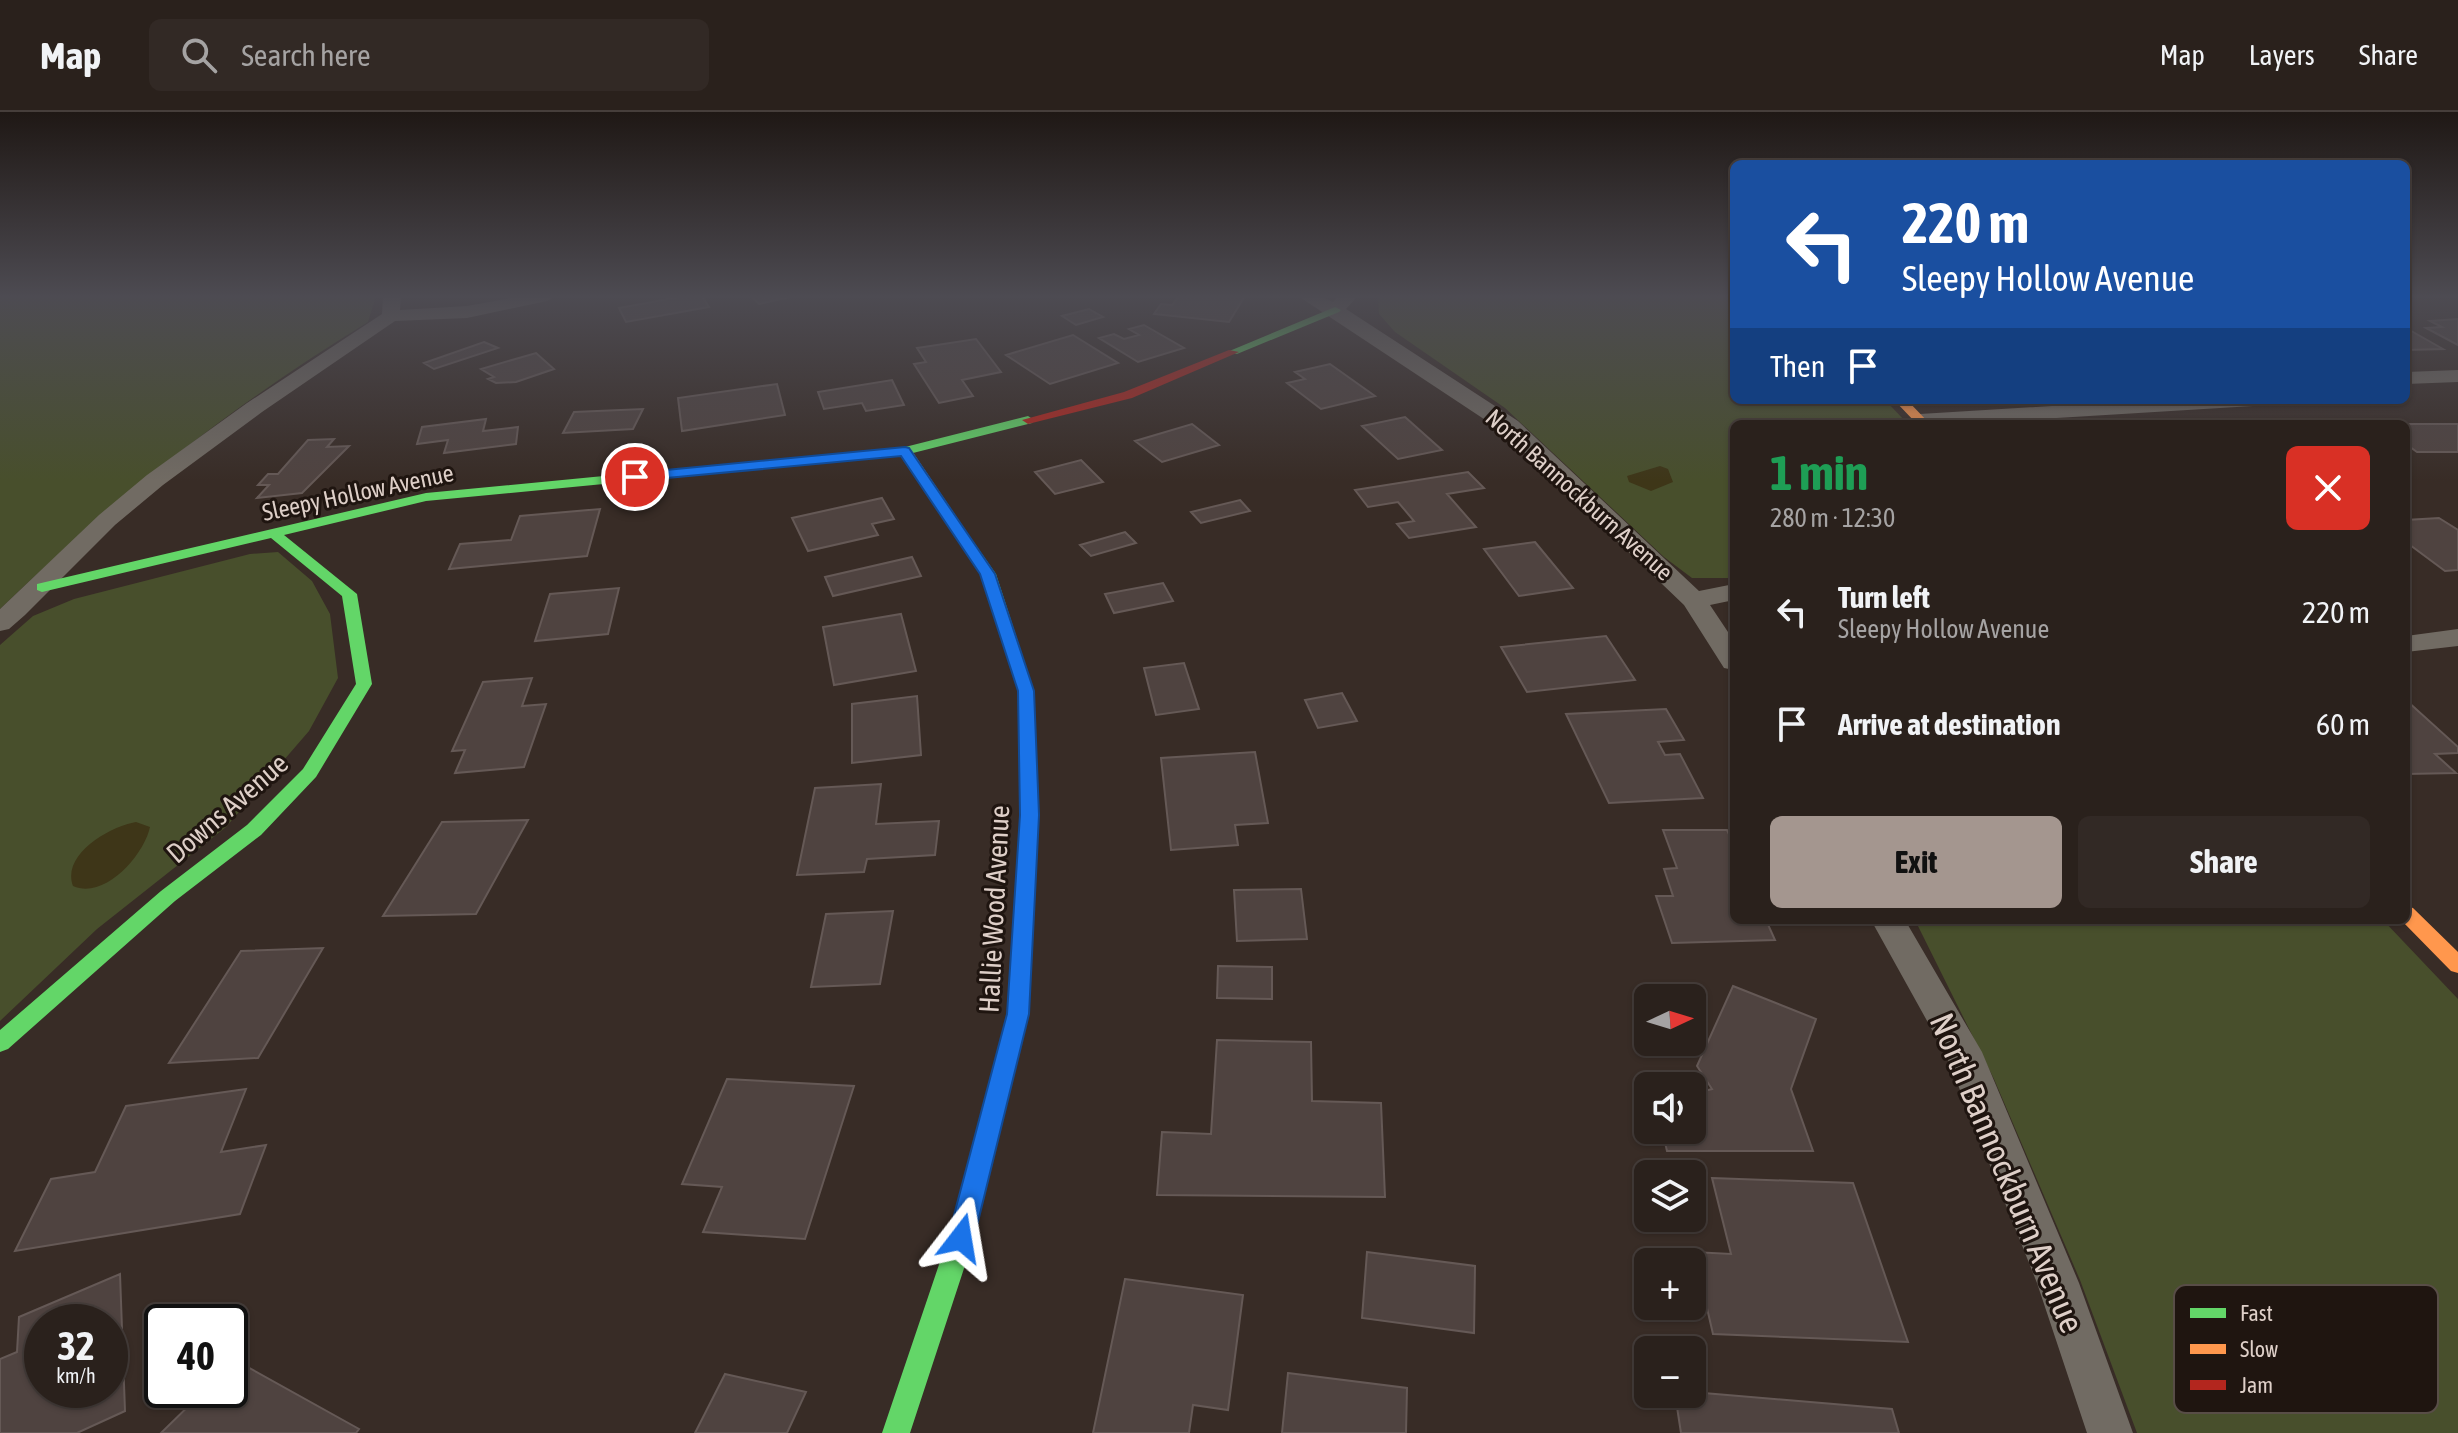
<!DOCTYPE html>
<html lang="en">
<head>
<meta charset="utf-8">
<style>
	body { margin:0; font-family:"Asap Condensed",sans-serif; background:#322925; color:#f1f3f6; height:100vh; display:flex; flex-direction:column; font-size:30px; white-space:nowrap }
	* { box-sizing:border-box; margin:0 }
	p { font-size:26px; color:#a5a3a3 }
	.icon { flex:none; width:44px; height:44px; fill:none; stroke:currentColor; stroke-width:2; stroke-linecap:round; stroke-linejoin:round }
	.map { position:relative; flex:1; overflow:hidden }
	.details { position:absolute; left:1730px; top:308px; width:680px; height:504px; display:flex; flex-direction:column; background:#2a211c; border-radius:12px; box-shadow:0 2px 6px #0004,0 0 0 2px #463e3b }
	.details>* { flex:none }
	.guide { position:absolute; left:1730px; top:48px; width:680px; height:244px; border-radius:12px; box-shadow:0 2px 6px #0004,0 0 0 2px #463e3b; background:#1a4fa0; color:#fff; overflow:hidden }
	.needle { width:52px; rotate:86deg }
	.tools { position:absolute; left:1634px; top:872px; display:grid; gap:16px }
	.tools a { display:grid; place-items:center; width:72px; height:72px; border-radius:12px; background:#2a211c; box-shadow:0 2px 6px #0004,0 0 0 2px #463e3b; font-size:40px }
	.speed { position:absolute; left:24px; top:1192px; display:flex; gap:16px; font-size:40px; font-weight:700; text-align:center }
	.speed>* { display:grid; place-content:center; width:104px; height:104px; border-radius:50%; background:#2a211c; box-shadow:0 2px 6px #0004,0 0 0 2px #463e3b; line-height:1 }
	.speed small { font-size:20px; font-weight:400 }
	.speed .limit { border:4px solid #111; border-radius:12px; background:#fff; color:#111 }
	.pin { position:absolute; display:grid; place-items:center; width:68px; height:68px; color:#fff; margin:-34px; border:4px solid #fff; border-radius:50%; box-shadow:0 2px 8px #0007 }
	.me { position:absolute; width:88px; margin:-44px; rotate:14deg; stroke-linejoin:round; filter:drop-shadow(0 0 6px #0008) }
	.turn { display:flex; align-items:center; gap:28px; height:168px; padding:0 40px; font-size:36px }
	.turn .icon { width:104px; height:104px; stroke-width:2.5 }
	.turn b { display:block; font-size:56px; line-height:68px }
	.then { display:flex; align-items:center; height:76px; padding:0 40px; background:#0003; gap:16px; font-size:30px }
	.round { display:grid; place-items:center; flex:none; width:84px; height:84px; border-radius:12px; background:#322925 }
	.overview { display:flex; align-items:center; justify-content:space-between; height:136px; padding:0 40px }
	h1 { font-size:48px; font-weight:700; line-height:60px; color:#1e9e55 }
	.cta { display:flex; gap:16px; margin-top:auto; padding:16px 40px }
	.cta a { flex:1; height:92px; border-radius:12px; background:#a4968f; color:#111; font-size:32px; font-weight:700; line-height:92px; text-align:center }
	.cta a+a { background:#322925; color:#f1f3f6 }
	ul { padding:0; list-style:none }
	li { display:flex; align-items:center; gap:24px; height:112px; padding:0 40px }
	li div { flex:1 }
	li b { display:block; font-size:30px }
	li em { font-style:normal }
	header { display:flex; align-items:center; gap:48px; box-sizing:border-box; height:112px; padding:0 40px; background:#2a211c; border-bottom:2px solid #463e3b }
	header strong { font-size:38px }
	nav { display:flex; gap:44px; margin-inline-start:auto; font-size:28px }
	.search { width:560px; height:72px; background:#322925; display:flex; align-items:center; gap:20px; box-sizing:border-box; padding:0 28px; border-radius:12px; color:#a5a3a3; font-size:30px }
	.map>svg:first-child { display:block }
	.green { fill:#484f2c }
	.sand { fill:#3e3618 }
	.building { fill:#4f4340; stroke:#655956; stroke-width:2; fill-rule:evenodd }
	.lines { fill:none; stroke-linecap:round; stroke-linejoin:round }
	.street { fill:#716b63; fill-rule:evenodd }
	.fast { fill:#63d668; fill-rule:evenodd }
	.slow { fill:#ff974d; fill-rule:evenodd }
	.jam { fill:#b3261e; fill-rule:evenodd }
	.route { fill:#1a73e8; stroke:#114b97; stroke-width:2 }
	.labels { text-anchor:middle; stroke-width:6; stroke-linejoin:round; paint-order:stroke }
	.far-street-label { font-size:24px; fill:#decfc8; stroke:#1f1510 }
	.street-label { font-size:28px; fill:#decfc8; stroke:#1f1510 }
	.near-street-label { font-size:34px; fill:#decfc8; stroke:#1f1510 }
	.key { fill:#1f1510; stroke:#584d47; stroke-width:2 }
	.key-label { font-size:22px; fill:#decfc8 }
</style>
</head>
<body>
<header>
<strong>Map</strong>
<div class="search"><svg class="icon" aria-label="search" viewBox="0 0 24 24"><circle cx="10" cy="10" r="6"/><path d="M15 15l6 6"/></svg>Search here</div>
<nav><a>Map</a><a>Layers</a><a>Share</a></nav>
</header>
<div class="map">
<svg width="2458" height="1321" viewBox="0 0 2458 1321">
	<rect width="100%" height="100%" fill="#382c26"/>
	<path class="green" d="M0,184H376L368,210C234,292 113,388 0,497Z
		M1378,184H1734V288H1885L1908,312H1734V466H1692L1664,445L1505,296L1395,220L1379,202Z
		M278,440L312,469L330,502L338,566L309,619L226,715L97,817L0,909V533L33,504L74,487L250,442Z
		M1915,808H2383L2458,887V1321H2137L2080,1168L1994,967Z"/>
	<path class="sand" d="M1660,354L1668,357L1673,370L1651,379L1629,370L1627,364Z
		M136,710L150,715C144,743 105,788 73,774C61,742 111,714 136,710Z"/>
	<path class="building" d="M685,184H702L709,195L626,210L619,196Z
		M751,184H790L791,185L759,192Z
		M1179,184H1245L1229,210L1154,202L1161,192L1172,193Z
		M1089,197L1103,205L1076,213L1062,204Z
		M2458,207V233L2426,216L2442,215L2430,209Z
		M1144,213L1184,236L1138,250L1099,226L1114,222L1124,227L1139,223L1129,217Z
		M2406,216L2443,237L2406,238Z
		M1073,223L1118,251L1050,272L1006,243Z
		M976,227L1001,260L962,268L973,284L939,291L914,252L926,250L917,236Z
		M484,230L498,236L434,257L424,251Z
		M536,241L554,257L516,270L496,271L488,267L494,265L481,257Z
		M1330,252L1375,284L1321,297L1287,271L1305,267L1295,260Z
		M892,268L904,293L866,299L862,291L824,297L818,280Z
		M777,272L785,303L682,319L678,286Z
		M643,297L633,317L563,321L574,300Z
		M1405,305L1442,338L1398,347L1362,314Z
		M486,307L483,319L518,315L516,332L444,341L448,328L417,332L422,315Z
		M1192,312L1219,333L1162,350L1135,329Z
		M2406,312H2458V340H2417L2406,332Z
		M334,327L327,335L349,334L302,381L257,386L269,373H258L268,362H278L308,328Z
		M1081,348L1103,370L1055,382L1035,360Z
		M1468,360L1484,376L1447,382L1476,415L1409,426L1397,412L1414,409L1398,390L1368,395L1355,378Z
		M882,386L894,407L872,412L878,423L808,439L792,406Z
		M1240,388L1250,399L1201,411L1191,400Z
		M600,397L587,444L449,457L460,432L511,428L520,404Z
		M2439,406L2458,418V458L2445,459L2406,430V408Z
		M1125,420L1136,431L1091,444L1080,433Z
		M1535,430L1573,476L1519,484L1484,437Z
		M912,445L921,464L833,484L825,465Z
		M1163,471L1173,489L1114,501L1105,482Z
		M619,476L608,522L535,529L550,482Z
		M901,502L916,559L834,573L823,515Z
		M1606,524L1635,568L1527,580L1501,535Z
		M1184,551L1199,597L1156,603L1144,556Z
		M532,566L522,594L546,592L524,655L455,661L465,638L452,639L483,570Z
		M1342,581L1357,609L1318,616L1305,588Z
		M917,584L921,643L852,651V592Z
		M2406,588L2458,635V641L2435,642L2456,661L2406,662Z
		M1666,597L1684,628L1658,630L1665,643L1680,642L1703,686L1609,691L1566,602Z
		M1255,640L1268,711L1235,713L1238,733L1171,738L1161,646Z
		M881,672L876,712L939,709L935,743L867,747L864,760L797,763L815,676Z
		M528,708L476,802L383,804L442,710Z
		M1663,718H1727L1734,733V808H1766L1775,828L1672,831L1656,784H1673L1664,757L1677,756Z
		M1301,777L1307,827L1237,829L1234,778Z
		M893,799L880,872L811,875L826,802Z
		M323,836L258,946L169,951L241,839Z
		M1218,854L1272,855V887L1217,886Z
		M1733,874L1816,907L1791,977L1813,1039H1667L1662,1018H1692V982L1712,977L1697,954Z
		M1217,928L1311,930L1312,989L1381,991L1385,1085L1157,1083L1162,1020L1211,1022Z
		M727,967L854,974L805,1127L703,1120L722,1075L682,1072Z
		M246,977L221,1040L266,1033L240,1102L15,1139L51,1067L95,1060L126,994Z
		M1712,1066L1853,1071L1908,1230L1713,1222L1694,1140L1731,1142Z
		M1367,1140L1475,1154L1474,1221L1362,1206Z
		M120,1162L125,1299L77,1321H0V1247L17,1240L19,1205ZM42,1210H110V1278H42Z
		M1125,1167L1243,1183L1228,1298L1193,1293L1189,1321H1093Z
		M235,1248L359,1317L356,1321H161L205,1278H230V1253Z
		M1288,1261L1407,1276L1406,1321H1282Z
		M725,1262L806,1280L787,1321H695Z
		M1692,1280L1892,1297L1899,1321H1681L1675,1282Z"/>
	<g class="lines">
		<path class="street" d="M383,184H401L400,198L467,194L522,184H556L547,189L467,206L395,209L262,300L163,373L115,413L25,503L9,517L0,519V497L99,403L147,363L247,291L382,202Z
			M1298,184H1320L1333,190L1339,184H1358L1346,197L1518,309L1699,479L1734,472V488L1710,493L1734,529V558L1724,556L1684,493L1502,319Z
			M2458,258V270L2406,272V260Z
			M2149,288H2263L2253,294L1959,312H1912L1909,308L1920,302Z
			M2458,517V534L2406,540V524Z
			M1871,808H1905L1982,940L2079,1171L2133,1321H2087L2037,1171L1946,943Z"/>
		<path class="fast" d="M1335,195L1341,198L1339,200L1237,242L1227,240Z
			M1028,304L1034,308L1032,311L905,343L426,389L284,423L357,482L372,572L316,665L261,723L175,789L8,937L0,940V918L161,779L247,713L303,657L356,572L342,484L271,426L42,480L37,478V472L426,381L905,335Z
			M965,424L970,425L996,462L1034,579L1038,703L1029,902L974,1126L910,1321H882L948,1126L1007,902L1020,703L1018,579L980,462L958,428Z"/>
		<path class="slow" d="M1894,288H1907L1930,312H1917Z
			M905,335L910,336L972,428L970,431H960L958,428L898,339Z
			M2406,794L2413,796L2458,840V861L2451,859L2401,808H2406Z"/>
		<path class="jam" d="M1229,238L1239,240L1132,286L1028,312L1022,308L1124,280Z"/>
	</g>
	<linearGradient id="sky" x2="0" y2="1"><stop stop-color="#1f1815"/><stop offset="0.5" stop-color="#4d4b52"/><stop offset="1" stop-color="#4d4b52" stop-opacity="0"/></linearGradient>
	<rect width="2458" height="369" fill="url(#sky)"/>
	<path class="route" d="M905,335L909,336L995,462L1034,579L1039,703L1029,902L974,1126L970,1134L961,1137L952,1134L948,1126L1007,902L1020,703L1018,579L980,462L901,344L635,369L629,365L635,361Z"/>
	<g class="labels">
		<g class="far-street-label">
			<text transform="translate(358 381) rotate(-12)" y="8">Sleepy Hollow Avenue</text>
			<text transform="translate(1579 383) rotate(42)" y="8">North Bannockburn Avenue</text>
		</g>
		<g class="street-label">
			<text transform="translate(227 696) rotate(-41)" y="10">Downs Avenue</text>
			<text transform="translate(994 797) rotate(-87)" y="10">Hallie Wood Avenue</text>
		</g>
		<g class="near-street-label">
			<text transform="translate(2007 1061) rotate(67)" y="12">North Bannockburn Avenue</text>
		</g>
	</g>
	<rect x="2174" y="1173" width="264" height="128" rx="12" class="key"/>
	<rect x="2190" y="1196" width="36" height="10" fill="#63d668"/>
	<rect x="2190" y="1232" width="36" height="10" fill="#ff974d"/>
	<rect x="2190" y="1268" width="36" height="10" fill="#b3261e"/>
	<g class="key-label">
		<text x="2240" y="1209">Fast</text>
		<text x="2240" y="1245">Slow</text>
		<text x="2240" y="1281">Jam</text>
	</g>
</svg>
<div class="tools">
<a><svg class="needle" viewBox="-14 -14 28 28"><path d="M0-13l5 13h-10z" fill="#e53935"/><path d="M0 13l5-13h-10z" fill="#a5a3a3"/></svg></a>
<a><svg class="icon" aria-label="sound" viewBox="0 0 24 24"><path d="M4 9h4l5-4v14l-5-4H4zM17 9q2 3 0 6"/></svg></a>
<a><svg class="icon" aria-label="layers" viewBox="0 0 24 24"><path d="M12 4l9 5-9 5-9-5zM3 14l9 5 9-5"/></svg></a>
<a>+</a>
<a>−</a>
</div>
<div class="speed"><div>32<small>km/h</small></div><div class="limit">40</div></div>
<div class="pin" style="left:635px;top:365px;background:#d93025"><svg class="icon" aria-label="arrive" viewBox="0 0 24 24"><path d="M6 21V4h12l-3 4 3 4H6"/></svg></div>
<svg class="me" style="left:961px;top:1126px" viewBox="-20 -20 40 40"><path d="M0-17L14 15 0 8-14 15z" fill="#1a73e8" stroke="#fff" stroke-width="4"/></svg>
<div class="guide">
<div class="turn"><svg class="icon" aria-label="left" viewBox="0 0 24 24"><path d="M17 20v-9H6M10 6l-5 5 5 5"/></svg><div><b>220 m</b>Sleepy Hollow Avenue</div></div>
<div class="then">Then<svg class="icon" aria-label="arrive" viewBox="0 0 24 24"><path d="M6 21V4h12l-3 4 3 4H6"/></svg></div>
</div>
<section class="details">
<div class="overview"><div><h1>1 min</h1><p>280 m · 12:30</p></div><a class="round" style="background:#d93025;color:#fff"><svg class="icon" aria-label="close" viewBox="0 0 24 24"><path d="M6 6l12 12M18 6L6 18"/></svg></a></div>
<ul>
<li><svg class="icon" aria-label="left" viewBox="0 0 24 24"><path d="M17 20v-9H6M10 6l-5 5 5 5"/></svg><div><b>Turn left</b><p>Sleepy Hollow Avenue</p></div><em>220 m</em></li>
<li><svg class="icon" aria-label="arrive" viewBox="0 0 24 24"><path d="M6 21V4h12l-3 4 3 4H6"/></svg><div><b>Arrive at destination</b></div><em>60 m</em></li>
</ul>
<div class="cta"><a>Exit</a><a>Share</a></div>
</section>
</div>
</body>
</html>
